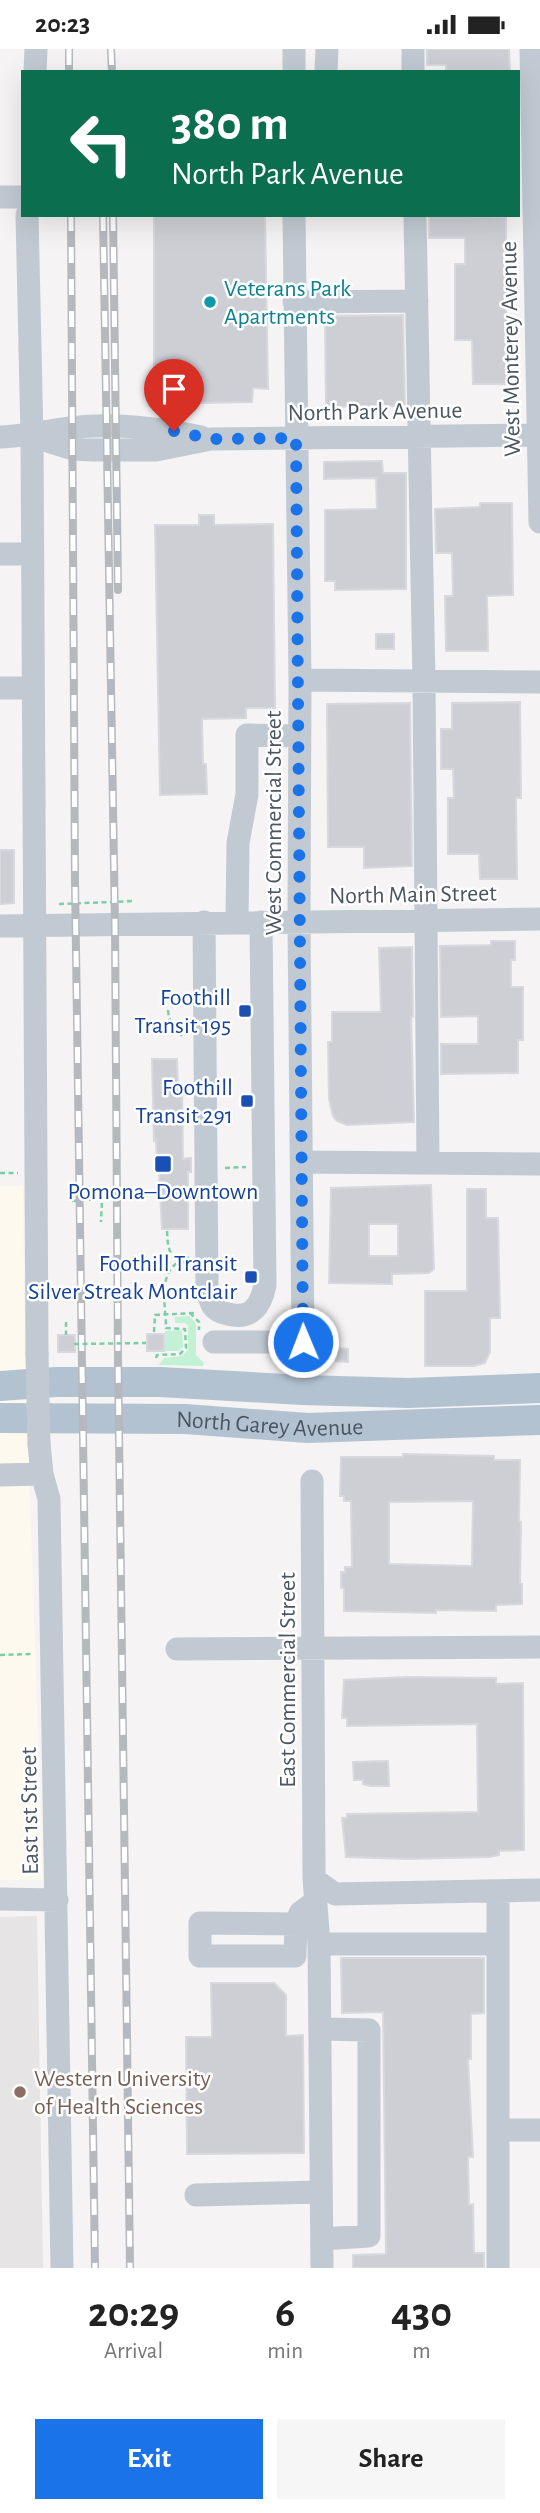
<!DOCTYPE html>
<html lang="en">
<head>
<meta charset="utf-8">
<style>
	body { margin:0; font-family:"Alegreya Sans",sans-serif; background:#f6f6f6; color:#222; height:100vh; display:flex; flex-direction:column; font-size:26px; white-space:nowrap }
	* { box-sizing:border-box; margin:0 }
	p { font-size:23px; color:#767676 }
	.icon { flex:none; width:38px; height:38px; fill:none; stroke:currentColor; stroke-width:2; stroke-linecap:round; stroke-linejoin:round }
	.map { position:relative; height:2219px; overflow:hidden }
	.details { display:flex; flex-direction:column; background:#fff; flex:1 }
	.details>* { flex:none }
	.top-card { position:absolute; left:21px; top:21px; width:499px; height:147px; border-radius:0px; box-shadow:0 7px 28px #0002; background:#0b6e4f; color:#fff; overflow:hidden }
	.pin { position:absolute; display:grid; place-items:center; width:60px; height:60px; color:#fff; margin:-72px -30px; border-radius:50% 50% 50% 0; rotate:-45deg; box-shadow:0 0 7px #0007 }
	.pin .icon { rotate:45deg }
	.me { position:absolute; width:77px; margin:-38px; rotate:359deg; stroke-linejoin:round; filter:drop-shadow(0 0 5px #0008) }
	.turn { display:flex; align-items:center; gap:24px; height:147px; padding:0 35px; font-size:32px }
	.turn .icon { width:91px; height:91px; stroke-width:2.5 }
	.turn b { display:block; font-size:49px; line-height:60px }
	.eta { display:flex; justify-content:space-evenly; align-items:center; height:119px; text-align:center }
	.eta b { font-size:42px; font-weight:600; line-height:49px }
	.button { display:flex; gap:14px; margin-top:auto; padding:14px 35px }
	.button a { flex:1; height:80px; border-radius:0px; background:#1a73e8; color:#fff; font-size:28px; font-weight:600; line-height:80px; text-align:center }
	.button a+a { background:#f6f6f6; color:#222 }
	.status { display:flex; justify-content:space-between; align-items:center; height:49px; padding:0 35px; background:#fff; direction:ltr }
	.status svg { height:19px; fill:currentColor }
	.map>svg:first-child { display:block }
	.commercial { fill:#fdf9ef }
	.education { fill:#e6e4e5 }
	.green { fill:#c3f1d5 }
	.building { fill:#cdcfd5; stroke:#d7d9de; stroke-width:2; fill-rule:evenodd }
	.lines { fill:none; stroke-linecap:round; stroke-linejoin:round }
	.path { stroke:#7ad0a6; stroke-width:2.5; stroke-dasharray:5 3.5; stroke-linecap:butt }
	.minor { stroke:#c1cad2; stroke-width:23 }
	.major { stroke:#b3c2d1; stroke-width:30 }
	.rail-casing { stroke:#b5b8bd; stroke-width:8 }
	.rail { stroke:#fff; stroke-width:5; stroke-dasharray:16; stroke-linecap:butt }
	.path-bridge { stroke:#7ad0a6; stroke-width:2.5; stroke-dasharray:5 3.5; stroke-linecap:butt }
	.minor-bridge { stroke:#c1cad2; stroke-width:23 }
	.route { stroke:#1a73e8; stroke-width:12; stroke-dasharray:0 21.6 }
	.culture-dot { fill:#0f9aa8; stroke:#fff; stroke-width:2.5 }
	.transit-dot { fill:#1a4fb4; stroke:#fff; stroke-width:2.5 }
	.education-dot { fill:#8d6e63; stroke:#fff; stroke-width:2.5 }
	.labels { text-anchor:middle; stroke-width:5; stroke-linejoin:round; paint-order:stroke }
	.culture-label { font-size:24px; fill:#0d838f; stroke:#fff; text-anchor:start }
	.street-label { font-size:24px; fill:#4a5661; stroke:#fff }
	.transit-label { font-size:24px; fill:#164399; stroke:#fff; text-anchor:end }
	.education-label { font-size:24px; fill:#785e54; stroke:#fff; text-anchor:start }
</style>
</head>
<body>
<div class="status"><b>20:23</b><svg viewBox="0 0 49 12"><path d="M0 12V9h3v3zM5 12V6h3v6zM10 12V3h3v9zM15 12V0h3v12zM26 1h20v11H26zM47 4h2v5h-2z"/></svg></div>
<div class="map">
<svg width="540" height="2219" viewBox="0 0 540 2219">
	<rect width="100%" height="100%" fill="#f5f3f3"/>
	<path class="commercial" d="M0,1137H23L25,1305L43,1831H0Z"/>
	<path class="education" d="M37,1867L43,2219H0V1868Z"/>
	<path class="green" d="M189,1267L196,1274V1306L204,1314L203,1317L159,1316L164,1309L182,1307L188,1301V1276L185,1274H175V1268Z
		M180,1281L182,1282L183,1298L179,1302H164L165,1282Z"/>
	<path class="building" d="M427,0H509L510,23H446V16H427Z
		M154,166H265L268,340L253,339L252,353L154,355Z
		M429,167L506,168V269H510L511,335H473L472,291H455V215H465V189H429Z
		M403,266L405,357L326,358L325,267Z
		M382,412L383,424H406V540L335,541V532H325V461L377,460L376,429L324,430V413Z
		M480,454H512L513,546L487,547L488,602H446L445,547H453L452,504H436L435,460L480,458Z
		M199,466H214V476L273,475L275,659H246V669L202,670L203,715H206L207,745L160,746L155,476H199Z
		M376,585H394V600H376Z
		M520,653L521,749H516L517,830H480L479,805H448V749H454L453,720H441V680H452V654Z
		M410,654L412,817L364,819V798H328L327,655Z
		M0,801H14V854L0,855Z
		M491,892H515V911H511V938H523V991H518V1024L441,1025V995H478V967L441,968L440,897L491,896Z
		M412,898L413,968H411L414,1073L347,1076L337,1072L333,1067L329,1050L328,993H332V963H381L379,899Z
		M152,1010H177L178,1038H182L183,1110L191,1109V1123H188V1180H162L159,1124H157L156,1091L154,1092Z
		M431,1136L434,1220L429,1224L392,1225V1235L329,1234L331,1139ZM369,1175H398V1207H369Z
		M467,1140H486V1169H498L500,1269H490V1303L485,1314L474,1317H425V1242H467Z
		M147,1285H164V1302H147Z
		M58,1286H75V1303H58Z
		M336,1299L348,1300V1313L336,1312Z
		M403,1405L494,1407V1411H520L519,1472L521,1473L520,1535H522V1555L496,1556V1562L436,1561V1564L344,1562V1539H341V1523H345V1518H352L351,1452H344V1447H340L341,1408H403ZM473,1452L472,1517L389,1515V1453Z
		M406,1628L496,1629V1635L523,1634L524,1801L499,1802V1806L490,1808L408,1810L346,1808L342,1769H347V1765L478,1763L477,1675L347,1677V1669H342L344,1631Z
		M388,1712L389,1737H370L363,1735V1731H354L353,1713Z
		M341,1909H484V1964L471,1965V2010H468L473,2108H468L469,2156L473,2155L474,2204H484V2219H353V2206L386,2205L383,1963L342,1964Z
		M211,1934H274L286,1946V1987L303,1986L304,2104L187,2105L186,1988H212Z"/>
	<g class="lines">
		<path class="path" d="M59,855L135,852
			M168,961C169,974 174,981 184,988
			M225,1119L246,1118
			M0,1124H18
			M72,1152L102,1150L101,1173
			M167,1182C168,1197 167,1205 181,1212L189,1208
			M190,1264L199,1273V1281
			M66,1273V1286
			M154,1283L155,1266L194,1264
			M156,1309L157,1306L180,1305L186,1299L185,1280L166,1279C166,1258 157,1222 181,1212L187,1215
			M0,1606L32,1605"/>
		<path class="minor" d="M413,0V23
			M531,0L540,473
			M35,23L36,0
			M294,23V0
			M326,23L327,0
			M0,148H23
			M27,166L32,387L37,1305
			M415,166L424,633L428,1114
			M294,253L417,252
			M32,387L73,400L93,401H156L211,390L540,386
			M0,388C26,387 46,382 70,379C114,373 159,379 201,388
			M0,505H32
			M300,631L540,633
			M0,639H33
			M204,873L207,1241C209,1245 210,1253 213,1257C216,1261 223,1264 228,1265C251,1271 261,1257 265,1236L261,873
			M237,873L238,794L247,745V686L299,687
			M0,877L540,870
			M302,1113L540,1115
			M214,1293H303L299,873L300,631L294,166
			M39,1395L42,1425L49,1450L62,2219
			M0,1426L42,1425
			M312,1432L314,1830L319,1895L322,2219
			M177,1600L540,1598
			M314,1830L335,1845L540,1841
			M0,1850L57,1851
			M296,1875L200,1874V1907H295L296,1875L300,1864L316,1852
			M319,1895H498V2219
			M498,1895V1842
			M320,1980L369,1981V2187L322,2190
			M498,2081H540
			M196,2146L321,2143"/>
		<g class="major">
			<path d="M0,1337L56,1333H160L303,1341L408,1344L540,1339"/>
			<path id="s1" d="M0,1369L185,1370L308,1379L540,1371"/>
		</g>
		<g class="rail-casing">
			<path id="rail" d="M69,0V23
				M111,0L112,23
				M71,166L75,831L95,2219
				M103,166L115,876L118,1309L130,2219
				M113,166L118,541"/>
		</g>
		<use href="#rail" class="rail"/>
		<path class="path-bridge" d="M74,1295L146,1294"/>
		<path class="minor-bridge" d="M37,1305L39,1395"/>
	</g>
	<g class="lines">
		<path class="route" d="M174,382L211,390L296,389L303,1293"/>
	</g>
	<circle class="culture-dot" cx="210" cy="253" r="7"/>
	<g class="transit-dot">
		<rect x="238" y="955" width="14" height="14" rx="3.5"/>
		<rect x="240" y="1045" width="14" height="14" rx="3.5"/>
		<rect x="154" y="1106" width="18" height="18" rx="3.5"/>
		<rect x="244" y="1221" width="14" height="14" rx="3.5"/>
	</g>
	<circle class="education-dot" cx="20" cy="2043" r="7"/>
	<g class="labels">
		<g class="culture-label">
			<text x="224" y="247">Veterans Park<tspan x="224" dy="28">Apartments</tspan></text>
		</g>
		<g class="street-label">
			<text transform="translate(510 300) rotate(-91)" y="8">West Monterey Avenue</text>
			<text transform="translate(375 362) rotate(-1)" y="8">North Park Avenue</text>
			<text transform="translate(273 774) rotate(-90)" y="8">West Commercial Street</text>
			<text transform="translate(413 845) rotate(-1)" y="8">North Main Street</text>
			<text dy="8" stroke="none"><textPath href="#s1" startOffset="270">North Garey Avenue</textPath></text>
			<text transform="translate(287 1631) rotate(-90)" y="8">East Commercial Street</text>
			<text transform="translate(29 1762) rotate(-91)" y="8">East 1st Street</text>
		</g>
		<g class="transit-label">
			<text x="231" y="956">Foothill<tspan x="231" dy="28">Transit 195</tspan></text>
			<text x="233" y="1046">Foothill<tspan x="233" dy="28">Transit 291</tspan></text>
			<text x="163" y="1150" text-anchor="middle">Pomona–Downtown</text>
			<text x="237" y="1222">Foothill Transit<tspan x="237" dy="28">Silver Streak Montclair</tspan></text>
		</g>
		<g class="education-label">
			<text x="34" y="2037">Western University<tspan x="34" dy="28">of Health Sciences</tspan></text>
		</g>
	</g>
</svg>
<div class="pin" style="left:174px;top:382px;background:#d93025"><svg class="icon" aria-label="arrive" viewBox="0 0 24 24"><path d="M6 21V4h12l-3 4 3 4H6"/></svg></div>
<svg class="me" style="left:303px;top:1293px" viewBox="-20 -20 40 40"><circle r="17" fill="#1a73e8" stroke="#fff" stroke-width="3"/><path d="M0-11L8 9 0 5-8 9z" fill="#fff"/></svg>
<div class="top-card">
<div class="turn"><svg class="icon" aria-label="left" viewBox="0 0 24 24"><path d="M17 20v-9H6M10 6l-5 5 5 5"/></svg><div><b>380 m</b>North Park Avenue</div></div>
</div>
</div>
<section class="details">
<div class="eta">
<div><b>20:29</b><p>Arrival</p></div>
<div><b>6</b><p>min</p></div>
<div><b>430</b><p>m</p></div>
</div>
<div class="button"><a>Exit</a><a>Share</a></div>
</section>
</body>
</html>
